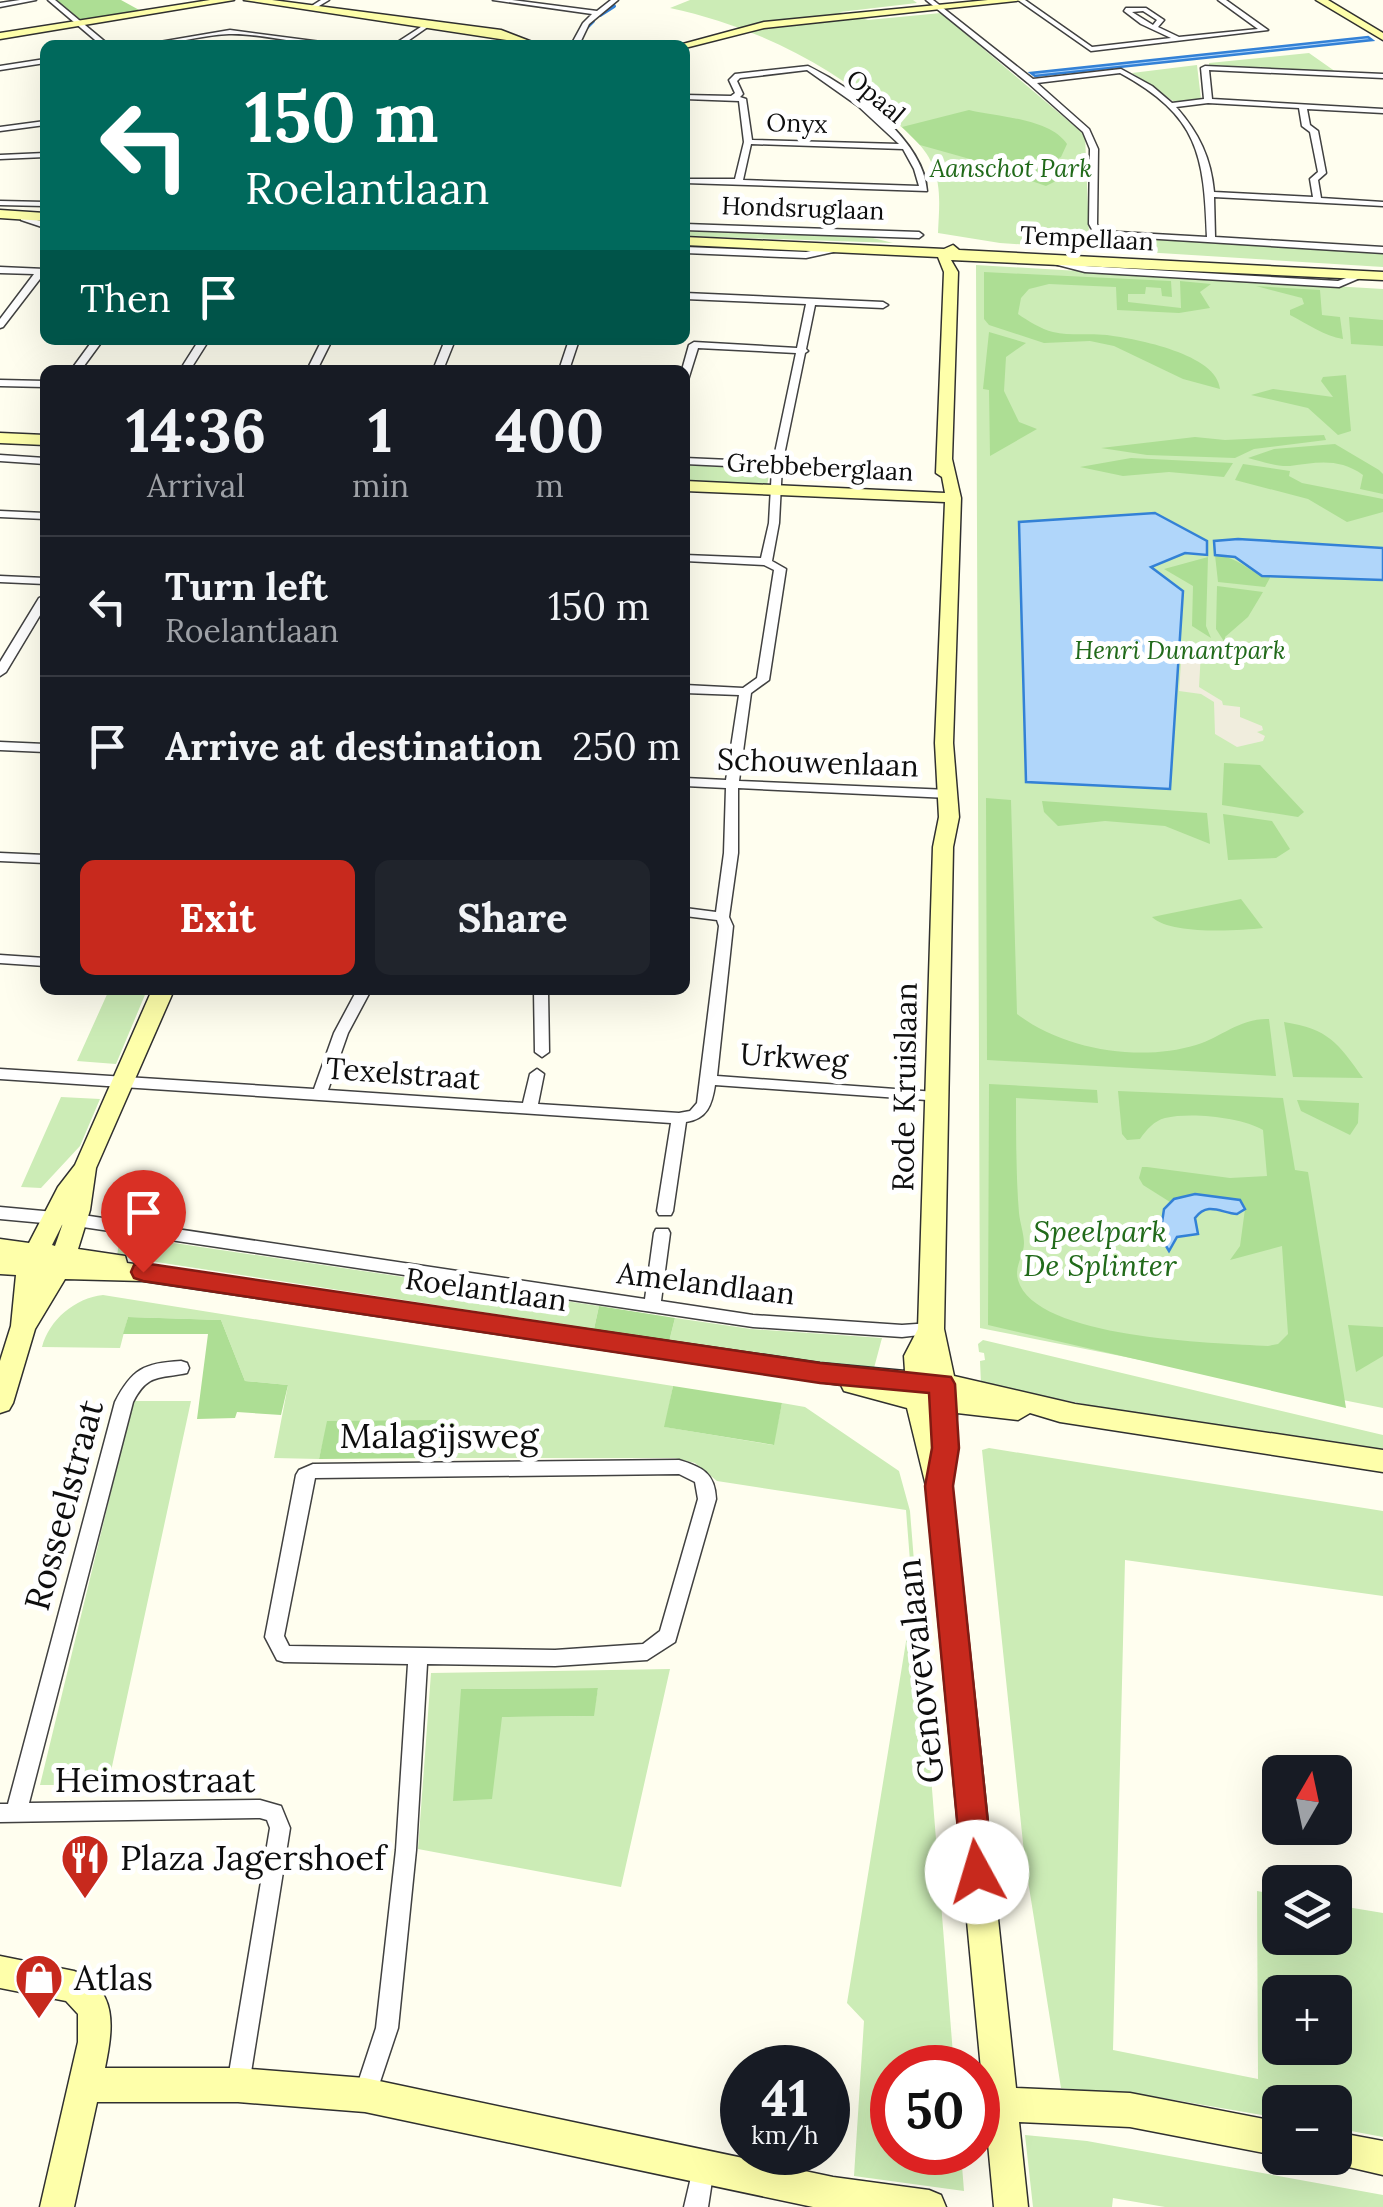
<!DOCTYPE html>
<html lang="en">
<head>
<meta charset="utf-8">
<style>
	body { margin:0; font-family:Lora,serif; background:#20242c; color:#f1f3f6; height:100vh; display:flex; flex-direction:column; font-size:38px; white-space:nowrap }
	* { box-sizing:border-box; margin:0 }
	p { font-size:32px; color:#9ea1a6 }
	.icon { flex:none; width:55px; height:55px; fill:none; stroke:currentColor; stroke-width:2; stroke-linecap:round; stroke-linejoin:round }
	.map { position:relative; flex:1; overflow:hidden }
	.drawer { position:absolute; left:40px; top:365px; width:650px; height:630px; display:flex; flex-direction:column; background:#171b24; border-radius:15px; box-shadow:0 10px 40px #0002 }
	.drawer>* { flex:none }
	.banner { position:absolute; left:40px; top:40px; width:650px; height:305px; border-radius:15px; box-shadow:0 10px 40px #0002; background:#00695c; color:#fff; overflow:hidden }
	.needle { width:65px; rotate:9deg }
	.buttons { position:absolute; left:1262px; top:1755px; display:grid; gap:20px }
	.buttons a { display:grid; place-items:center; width:90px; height:90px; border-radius:15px; background:#171b24; box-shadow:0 10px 40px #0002; font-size:50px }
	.speed { position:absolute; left:720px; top:2045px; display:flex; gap:20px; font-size:50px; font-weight:700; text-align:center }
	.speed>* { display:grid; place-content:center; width:130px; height:130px; border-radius:50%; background:#171b24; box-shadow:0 10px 40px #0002; line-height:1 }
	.speed small { font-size:25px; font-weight:400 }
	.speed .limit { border:15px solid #d22; background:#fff; color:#111 }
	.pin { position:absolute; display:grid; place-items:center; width:85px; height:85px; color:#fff; margin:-102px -42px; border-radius:50% 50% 50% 0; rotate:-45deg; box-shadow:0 0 10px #0007 }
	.pin .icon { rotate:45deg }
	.me { position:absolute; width:110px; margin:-55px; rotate:354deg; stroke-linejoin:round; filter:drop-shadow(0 0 8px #0008) }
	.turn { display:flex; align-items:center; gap:35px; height:210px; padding:0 40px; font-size:45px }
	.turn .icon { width:130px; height:130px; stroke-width:2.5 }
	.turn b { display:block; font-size:70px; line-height:85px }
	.then { display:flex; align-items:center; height:95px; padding:0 40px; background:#0003; gap:20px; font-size:38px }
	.eta { display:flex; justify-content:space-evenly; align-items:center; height:170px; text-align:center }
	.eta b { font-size:60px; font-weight:700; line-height:70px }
	.primary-button { display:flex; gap:20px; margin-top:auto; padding:20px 40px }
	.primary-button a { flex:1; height:115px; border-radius:15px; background:#c7291d; color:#fff; font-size:40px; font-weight:700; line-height:115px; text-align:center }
	.primary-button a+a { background:#20242c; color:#f1f3f6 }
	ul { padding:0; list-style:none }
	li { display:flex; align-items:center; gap:30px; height:140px; padding:0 40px; border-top:2px solid #363941 }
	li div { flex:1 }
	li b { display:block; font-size:38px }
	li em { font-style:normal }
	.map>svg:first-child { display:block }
	.green { fill:#ccecb6; fill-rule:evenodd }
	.forest { fill:#adde94 }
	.plaza { fill:#f0eddd }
	.water { fill:#b0d6fa; stroke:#3381d6; stroke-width:2.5 }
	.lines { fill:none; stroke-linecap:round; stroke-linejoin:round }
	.stream { stroke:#3381d6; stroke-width:4 }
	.street-casing { stroke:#414141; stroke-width:3 }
	.secondary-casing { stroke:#303030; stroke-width:3 }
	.street { fill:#fff; fill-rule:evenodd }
	.secondary { fill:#feffaa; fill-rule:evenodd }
	.route { fill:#c7291d; stroke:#811b13; stroke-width:2.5 }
	.labels { text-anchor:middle; stroke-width:10; stroke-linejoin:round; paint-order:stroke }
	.far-street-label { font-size:25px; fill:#0e0e0e; stroke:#fff }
	.far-park-label { font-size:25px; font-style:italic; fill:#216a1a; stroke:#fff }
	.street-label { font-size:30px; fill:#0e0e0e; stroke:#fff }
	.park-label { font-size:30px; font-style:italic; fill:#216a1a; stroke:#fff }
	.near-street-label { font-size:35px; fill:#0e0e0e; stroke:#fff }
	.near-poi-label { font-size:35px; fill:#0e0e0e; stroke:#fff; text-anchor:start }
</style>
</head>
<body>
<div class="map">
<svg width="1383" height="2207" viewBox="0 0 1383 2207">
	<rect width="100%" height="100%" fill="#fffeef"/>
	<path class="green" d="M690,0H913L917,3L840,12L868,20L941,13L1085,135L1089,234L1383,252V267L1000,243L938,233C939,209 942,186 932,164C925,146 905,130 891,118C827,62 753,26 670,8Z
		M1309,53L1336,72L1209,65V63Z
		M1197,65L1201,99L1176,103L1132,73Z
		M685,230L861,235L893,243L685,236Z
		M976,265L1383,289V1408L980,1328Z
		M685,465L770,469L767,486L685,483Z
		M109,990H147L116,1064L77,1061Z
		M61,1097L100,1099L80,1146L41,1188L21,1187Z
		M120,1235L599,1306L594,1329L117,1256Z
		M103,1295L673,1386L665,1427L773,1445L782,1403L805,1407L899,1471L910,1511L954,2067L892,2068V2152L961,2153L964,2191L854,2176L864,2021L847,2003L913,1599L906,1510L717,1481L695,1463L675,1458H435L438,1421H328L319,1459L274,1458L288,1385L245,1381L221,1320L128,1317L120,1348L42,1347C49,1320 75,1298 103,1295Z
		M675,1318L751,1329L882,1338L874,1368L814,1365L669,1342Z
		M983,1340L1383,1435V1451L1130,1413L981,1384L980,1361L985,1360L984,1353L979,1352L978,1344Z
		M133,1401H191L108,1785H40Z
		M989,1448L1383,1511V1596L1125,1560L1113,2050L1258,2079L1257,1891L1280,1895V1938H1335V1905L1383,1913V2137L1335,2128V2102H1280V2118L1157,2097L1061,2088L1025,1862L982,1450ZM1280,1992H1335V2048H1280Z
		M670,1669L621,1887L418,1849L431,1673ZM598,1688L593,1716L502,1717L462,1689Z
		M1025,2135L1087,2141L1383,2195V2207H1165L1113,2198L1112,2207H1033Z"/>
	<path class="forest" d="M57,0H121L141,11L79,21Z
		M969,110C997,117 1050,118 1067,144L1061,157L1051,163L1076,171L1046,186L1020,177L1023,174L920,145L902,127Z
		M984,272L1171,281L1172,297L1162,296L1161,288L1146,287L1145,294H1128V302L1181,308L1180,281L1211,284L1200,292L1210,308L1179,313L1117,310L1116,287L1049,284L1029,289L1021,298L1018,314C1028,321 1041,329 1053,332C1070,336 1090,333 1107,335C1137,339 1217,354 1220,389L1183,379L1114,346L1090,341L1044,343L989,325L984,319Z
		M1256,286L1320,290L1322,315L1340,317L1343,339C1324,336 1308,324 1290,315V310L1304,304L1302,298Z
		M1349,317L1383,320V346L1351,344Z
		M989,332L1026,343L1006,357L1004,391L1019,422L1037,429L990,456L989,390L983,389Z
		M1346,375L1351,431L1338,435L1308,408L1251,395L1273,389L1333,397L1321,381L1323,377Z
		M1324,435L1326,440L1254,449L1235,458L1147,455L1101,448L1195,437L1225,440Z
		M1335,444L1379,470L1383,474V494L1360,489L1363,475C1338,457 1315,463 1290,466C1278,467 1260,461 1248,458L1274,449Z
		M1131,458L1233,463L1224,477L1169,472L1123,476L1080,467Z
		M1243,464L1290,471L1289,476L1302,483L1383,499V512L1347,522L1308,499L1235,480Z
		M1215,555C1242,557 1250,576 1271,576L1265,587L1218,582Z
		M1208,557L1206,626L1211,638L1192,626L1193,586L1164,569Z
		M1217,586L1263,592L1248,617L1225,637V643L1216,629Z
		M1224,763L1260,765L1304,812L1298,817L1222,805Z
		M986,798L1011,800L1017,1014C1064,1050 1140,1062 1196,1045C1222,1037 1240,1018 1269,1019L1276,1076L987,1060Z
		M1042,801L1207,813L1210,844L1165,826L1105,821L1058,826L1044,812Z
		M1223,814L1272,821L1290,849L1276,858L1228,860Z
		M1241,899L1263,928C1237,931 1171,935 1152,917Z
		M1284,1022C1329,1029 1338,1043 1363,1078L1293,1077Z
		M989,1084L1097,1090L1098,1103L1016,1098C1016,1136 1016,1175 1019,1213C1020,1223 1024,1234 1024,1243C1024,1256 1014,1266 1018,1280C1035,1339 1215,1343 1268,1346L1278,1344L1288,1334L1282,1246L1230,1260L1240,1246L1245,1209C1219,1196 1197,1190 1170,1202L1143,1185L1139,1178L1142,1167H1147L1230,1178L1267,1176L1263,1130C1241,1117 1190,1112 1165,1118C1154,1121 1147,1129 1140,1139L1127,1140L1122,1134L1118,1091L1283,1098L1295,1170L1308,1172L1346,1408L988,1325Z
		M1297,1100L1359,1103L1358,1123L1350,1135L1301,1111Z
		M599,1306L675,1318L669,1342L594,1329Z
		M128,1317L221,1320L245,1381L288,1385L281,1415L237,1412L235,1418L197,1419L208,1334H123Z
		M1348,1325L1383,1327V1356L1356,1372Z
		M673,1386L782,1403L774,1445L664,1427Z
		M439,1420L435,1458L319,1459L327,1421Z
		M598,1688L594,1716L502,1717L492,1799L453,1801L461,1689Z"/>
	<path class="plaza" d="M1182,650L1201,652L1199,687L1222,701L1223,705L1240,707V717L1262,726L1263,730L1257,732L1265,736L1263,741L1237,747L1215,734L1214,702L1201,694L1179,691Z"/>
	<path class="water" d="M1368,37L1372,40L1035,76L1031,73Z
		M1155,513L1207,541V555L1185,553L1151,567L1183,591L1170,789L1026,782L1019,522Z
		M1238,539L1383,548V580L1262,576L1235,557L1215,555L1214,541Z
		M1195,1194L1240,1200L1245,1209L1237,1214C1221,1213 1208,1201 1195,1218L1198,1234L1177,1237L1169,1251L1160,1236L1164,1209L1174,1199Z"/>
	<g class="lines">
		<path class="stream" d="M600,15L614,6
			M586,28L593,21"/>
		<g class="street-casing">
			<path id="street" d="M20,0H36L0,7V3Z
				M48,0H55L109,45H101Z
				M321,0H329L314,9H310V7Z
				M493,0H512L597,11L611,0H618L589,24L579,45H571L583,23L592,14Z
				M926,0H933L1033,79L1121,69L1152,86L1172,103L1204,99L1201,68L1205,66L1383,74V78L1209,70L1212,99L1383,109V113L1307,109L1310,125L1318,131L1326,173L1318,180L1321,198L1383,202V206L1214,197L1215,237L1383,247V253L1095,235L1089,224L1090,149L1083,132L1028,83ZM1120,73C1199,116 1204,155 1207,237L1101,231L1097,224L1098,149L1089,129L1037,83ZM1208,103L1299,108L1302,126L1310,132L1318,172L1310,179L1313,197L1214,192C1211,158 1199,133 1176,107Z
				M1018,0H1025L1092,47L1171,38L1141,24L1124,11L1126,8H1146L1164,20L1158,27L1179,37L1258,29L1218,0H1226L1268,30L1091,51ZM1143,11L1157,20L1153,25L1132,12Z
				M427,23L432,24L402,45H393Z
				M230,30L329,43L333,45C298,45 263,33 229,34C200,35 172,45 142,45Z
				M45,59V63L0,70V66Z
				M808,66C851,87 924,139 927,191L685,183V179H735L744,142L739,101L685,99V95L731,96L735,93L729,80L735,74ZM807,70L858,106L899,144L752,140L746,99L740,97L743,94L737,81L740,78ZM751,144L903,149L914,169L919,186L743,180Z
				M45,121V125L0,131V127Z
				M45,153V157L0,159V155Z
				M0,201L45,202V206L0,205Z
				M21,216L45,222V228L21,220Z
				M685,224L919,232L923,235L919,238L685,230Z
				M835,246L838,247V251L806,258L685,253V247L806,252Z
				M1053,258L1085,266L1338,281L1363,272L1367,275L1339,287L1085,272L1050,263V259Z
				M0,267L45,269V275H43L3,327L0,328V319L34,274L0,273Z
				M685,293L883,302L888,305L883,308L815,305L806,349L808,351L805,353L782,465L779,523L772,561L786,569L769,680L751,693L739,781L949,790L955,794L949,798L738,788V853L729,917L733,926L717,1076L936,1092L941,1093L943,1097L941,1101L715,1085C712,1105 707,1119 686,1122L673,1211L671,1215H659L657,1211L671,1123L0,1079V1069L314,1089L334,1033L357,990H371L348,1033L328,1090L523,1103L530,1074L537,1069L544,1074L538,1104L679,1113L690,1111L697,1103L719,926L717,920L685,916V908L716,912L724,853L726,788L685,786V778L726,780L739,695L685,693V685L743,688L757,678L774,570L764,565L685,561V555L761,558L769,523L772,468L685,464V458L773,462L796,353L698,348L688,380L685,381V370H682L689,345L694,342L797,348L806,304L685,299Z
				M93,340H103L81,370H71Z
				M199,340H209L190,370H180Z
				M322,340H332L317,370H307Z
				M445,340H455L443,370H433Z
				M569,340H579L569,370H559Z
				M0,380L45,381V387L0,386Z
				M0,455L45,458V464L0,461Z
				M0,511L45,513V519L0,517Z
				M0,576L45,578V584L0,582Z
				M45,595V607L6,672L0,676V662L39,598Z
				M0,742L45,744V752L0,750Z
				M0,853L45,855V863L0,861Z
				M0,955L45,958V966L0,963Z
				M534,990H548L549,1052L542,1057L535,1052Z
				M0,1207L76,1214L645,1299L654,1233L656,1229H668L670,1233L661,1301L753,1315L902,1325L931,1323L937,1325L939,1329L937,1333L902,1337L753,1327L76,1226L0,1219Z
				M181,1361L187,1363L189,1368L187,1373C159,1379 148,1373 133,1402L29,1803L260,1800L281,1806L290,1828L249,2085L246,2093L238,2096L230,2093L227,2085L270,1828L267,1820L260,1818L0,1822V1804H8L115,1402C132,1369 144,1363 181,1361Z
				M679,1460C702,1467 715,1473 716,1499L675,1642L647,1660L555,1666L427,1664L416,1850L398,2028L373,2103L365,2106L357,2103L354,2095L376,2028L396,1850L408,1664L284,1662L277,1660L265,1637L296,1475L299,1470L313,1464ZM679,1474L695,1482L698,1499L660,1631L643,1644L555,1650L289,1646L284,1636L315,1478Z
				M703,2157L711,2160L714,2168L708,2207H684L695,2160Z"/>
		</g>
		<g class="secondary-casing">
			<path id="secondary" d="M210,0H234L0,39V33Z
				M244,0H272L501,30L540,45Z
				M988,0H1024L764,28L685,48L679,45L764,22Z
				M1316,0H1328L1383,33V40Z
				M0,210L45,213V221L0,218Z
				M685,237L944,249L953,245L959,250L1383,272V280L951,260L958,272L952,459L961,498L953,743L959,817L953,847L944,1329L954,1376L1075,1404L1383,1450V1472L1060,1422L1030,1413L1018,1420L957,1413L952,1486L1016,2088L1130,2093L1280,2122V2156L1130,2127L1019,2122L1028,2207H994L926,1486L907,1408L844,1391L841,1385L143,1281L65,1279L35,1329L13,1403L9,1410L0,1413V1361L11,1326L16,1275L0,1274V1239L29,1243L58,1187L75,1165L152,990H174L96,1168L90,1210L78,1249L125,1256L127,1263L820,1363L905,1371L904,1356L918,1329L933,847L939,817L935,743L945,502L685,491V481L945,493L942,477L936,473L944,272L938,257L685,245ZM63,1223L55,1246L52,1245Z
				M0,433L45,435V445L0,443Z
				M0,1956L74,1971C119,1989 113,2028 105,2068H238L365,2078L833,2177L929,2190L941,2195L946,2207H813L365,2112L238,2102H97L74,2207H40L78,2042V2014L66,2001L0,1988Z
				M1335,2132L1383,2141V2175L1323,2161L1321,2158H1335Z"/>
		</g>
		<use href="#street" class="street"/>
		<use href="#secondary" class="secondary"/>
	</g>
	<path class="route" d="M143,1263L820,1363L951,1377L955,1384L959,1448L953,1486L993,1872L988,1882L977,1887L966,1882L962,1872L925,1486L932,1448L929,1393L820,1383L143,1281L134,1278L131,1272L134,1265Z"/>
	<defs>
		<g id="restaurant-pin" transform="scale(2.5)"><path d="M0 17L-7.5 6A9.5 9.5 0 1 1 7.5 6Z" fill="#c7291d" stroke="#fff"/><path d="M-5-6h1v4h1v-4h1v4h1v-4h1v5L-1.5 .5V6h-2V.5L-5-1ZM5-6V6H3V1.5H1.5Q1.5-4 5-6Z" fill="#fff"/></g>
		<g id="shop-pin" transform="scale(2.5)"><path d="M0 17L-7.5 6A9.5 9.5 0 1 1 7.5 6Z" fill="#c7291d" stroke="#fff"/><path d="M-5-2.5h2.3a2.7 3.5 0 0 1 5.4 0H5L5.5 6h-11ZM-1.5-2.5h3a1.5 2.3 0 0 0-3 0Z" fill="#fff"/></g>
	</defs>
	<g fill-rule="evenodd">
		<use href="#restaurant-pin" x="85" y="1858"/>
		<use href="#shop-pin" x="39" y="1978"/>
	</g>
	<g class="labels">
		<g class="far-street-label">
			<text transform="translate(876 96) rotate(40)" y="9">Opaal</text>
			<text transform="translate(797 123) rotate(2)" y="9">Onyx</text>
			<text transform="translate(803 208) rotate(2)" y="9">Hondsruglaan</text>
			<text transform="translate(1087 238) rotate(3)" y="9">Tempellaan</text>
			<text transform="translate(820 467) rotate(3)" y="9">Grebbeberglaan</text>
		</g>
		<g class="far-park-label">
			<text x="1011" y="177">Aanschot Park</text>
			<text x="1180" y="659">Henri Dunantpark</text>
		</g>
		<g class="street-label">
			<text transform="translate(818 763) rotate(2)" y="10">Schouwenlaan</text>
			<text transform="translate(794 1058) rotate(4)" y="10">Urkweg</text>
			<text transform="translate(403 1074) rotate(4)" y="10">Texelstraat</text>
			<text transform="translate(905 1087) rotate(-89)" y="10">Rode Kruislaan</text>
			<text transform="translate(706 1284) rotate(7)" y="10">Amelandlaan</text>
			<text transform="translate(486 1290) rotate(8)" y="10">Roelantlaan</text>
		</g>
		<g class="park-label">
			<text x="1100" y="1242">Speelpark<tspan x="1100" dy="34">De Splinter</tspan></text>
		</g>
		<g class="near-street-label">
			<text x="439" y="1448">Malagijsweg</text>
			<text transform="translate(64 1505) rotate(-75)" y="12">Rosseelstraat</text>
			<text transform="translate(920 1671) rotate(-96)" y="12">Genovevalaan</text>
			<text x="155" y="1792">Heimostraat</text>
		</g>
		<g class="near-poi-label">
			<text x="120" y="1870">Plaza Jagershoef</text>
			<text x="74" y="1990">Atlas</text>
		</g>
	</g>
</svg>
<div class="buttons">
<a><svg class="needle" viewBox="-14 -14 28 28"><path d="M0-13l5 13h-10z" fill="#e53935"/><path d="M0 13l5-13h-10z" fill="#9ea1a6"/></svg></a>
<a><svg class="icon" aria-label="layers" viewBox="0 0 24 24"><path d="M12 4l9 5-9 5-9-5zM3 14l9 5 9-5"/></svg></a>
<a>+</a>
<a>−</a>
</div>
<div class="speed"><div>41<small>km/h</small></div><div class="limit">50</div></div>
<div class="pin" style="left:143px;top:1272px;background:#d93025"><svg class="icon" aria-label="arrive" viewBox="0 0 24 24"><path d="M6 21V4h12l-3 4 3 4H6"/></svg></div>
<svg class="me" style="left:977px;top:1872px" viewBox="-20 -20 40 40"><circle r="19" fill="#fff"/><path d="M0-13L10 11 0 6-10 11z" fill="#c7291d"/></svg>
<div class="banner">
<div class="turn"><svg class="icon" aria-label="left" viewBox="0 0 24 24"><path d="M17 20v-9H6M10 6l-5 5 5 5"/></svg><div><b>150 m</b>Roelantlaan</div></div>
<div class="then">Then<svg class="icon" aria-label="arrive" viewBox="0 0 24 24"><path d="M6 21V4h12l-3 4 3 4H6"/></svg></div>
</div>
<section class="drawer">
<div class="eta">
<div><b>14:36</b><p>Arrival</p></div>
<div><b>1</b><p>min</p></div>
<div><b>400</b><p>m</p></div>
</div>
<ul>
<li><svg class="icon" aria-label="left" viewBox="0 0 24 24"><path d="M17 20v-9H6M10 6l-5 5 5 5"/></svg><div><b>Turn left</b><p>Roelantlaan</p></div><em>150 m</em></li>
<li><svg class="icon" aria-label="arrive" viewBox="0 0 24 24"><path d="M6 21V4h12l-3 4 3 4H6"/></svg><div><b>Arrive at destination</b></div><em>250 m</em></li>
</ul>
<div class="primary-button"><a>Exit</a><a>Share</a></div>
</section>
</div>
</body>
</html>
